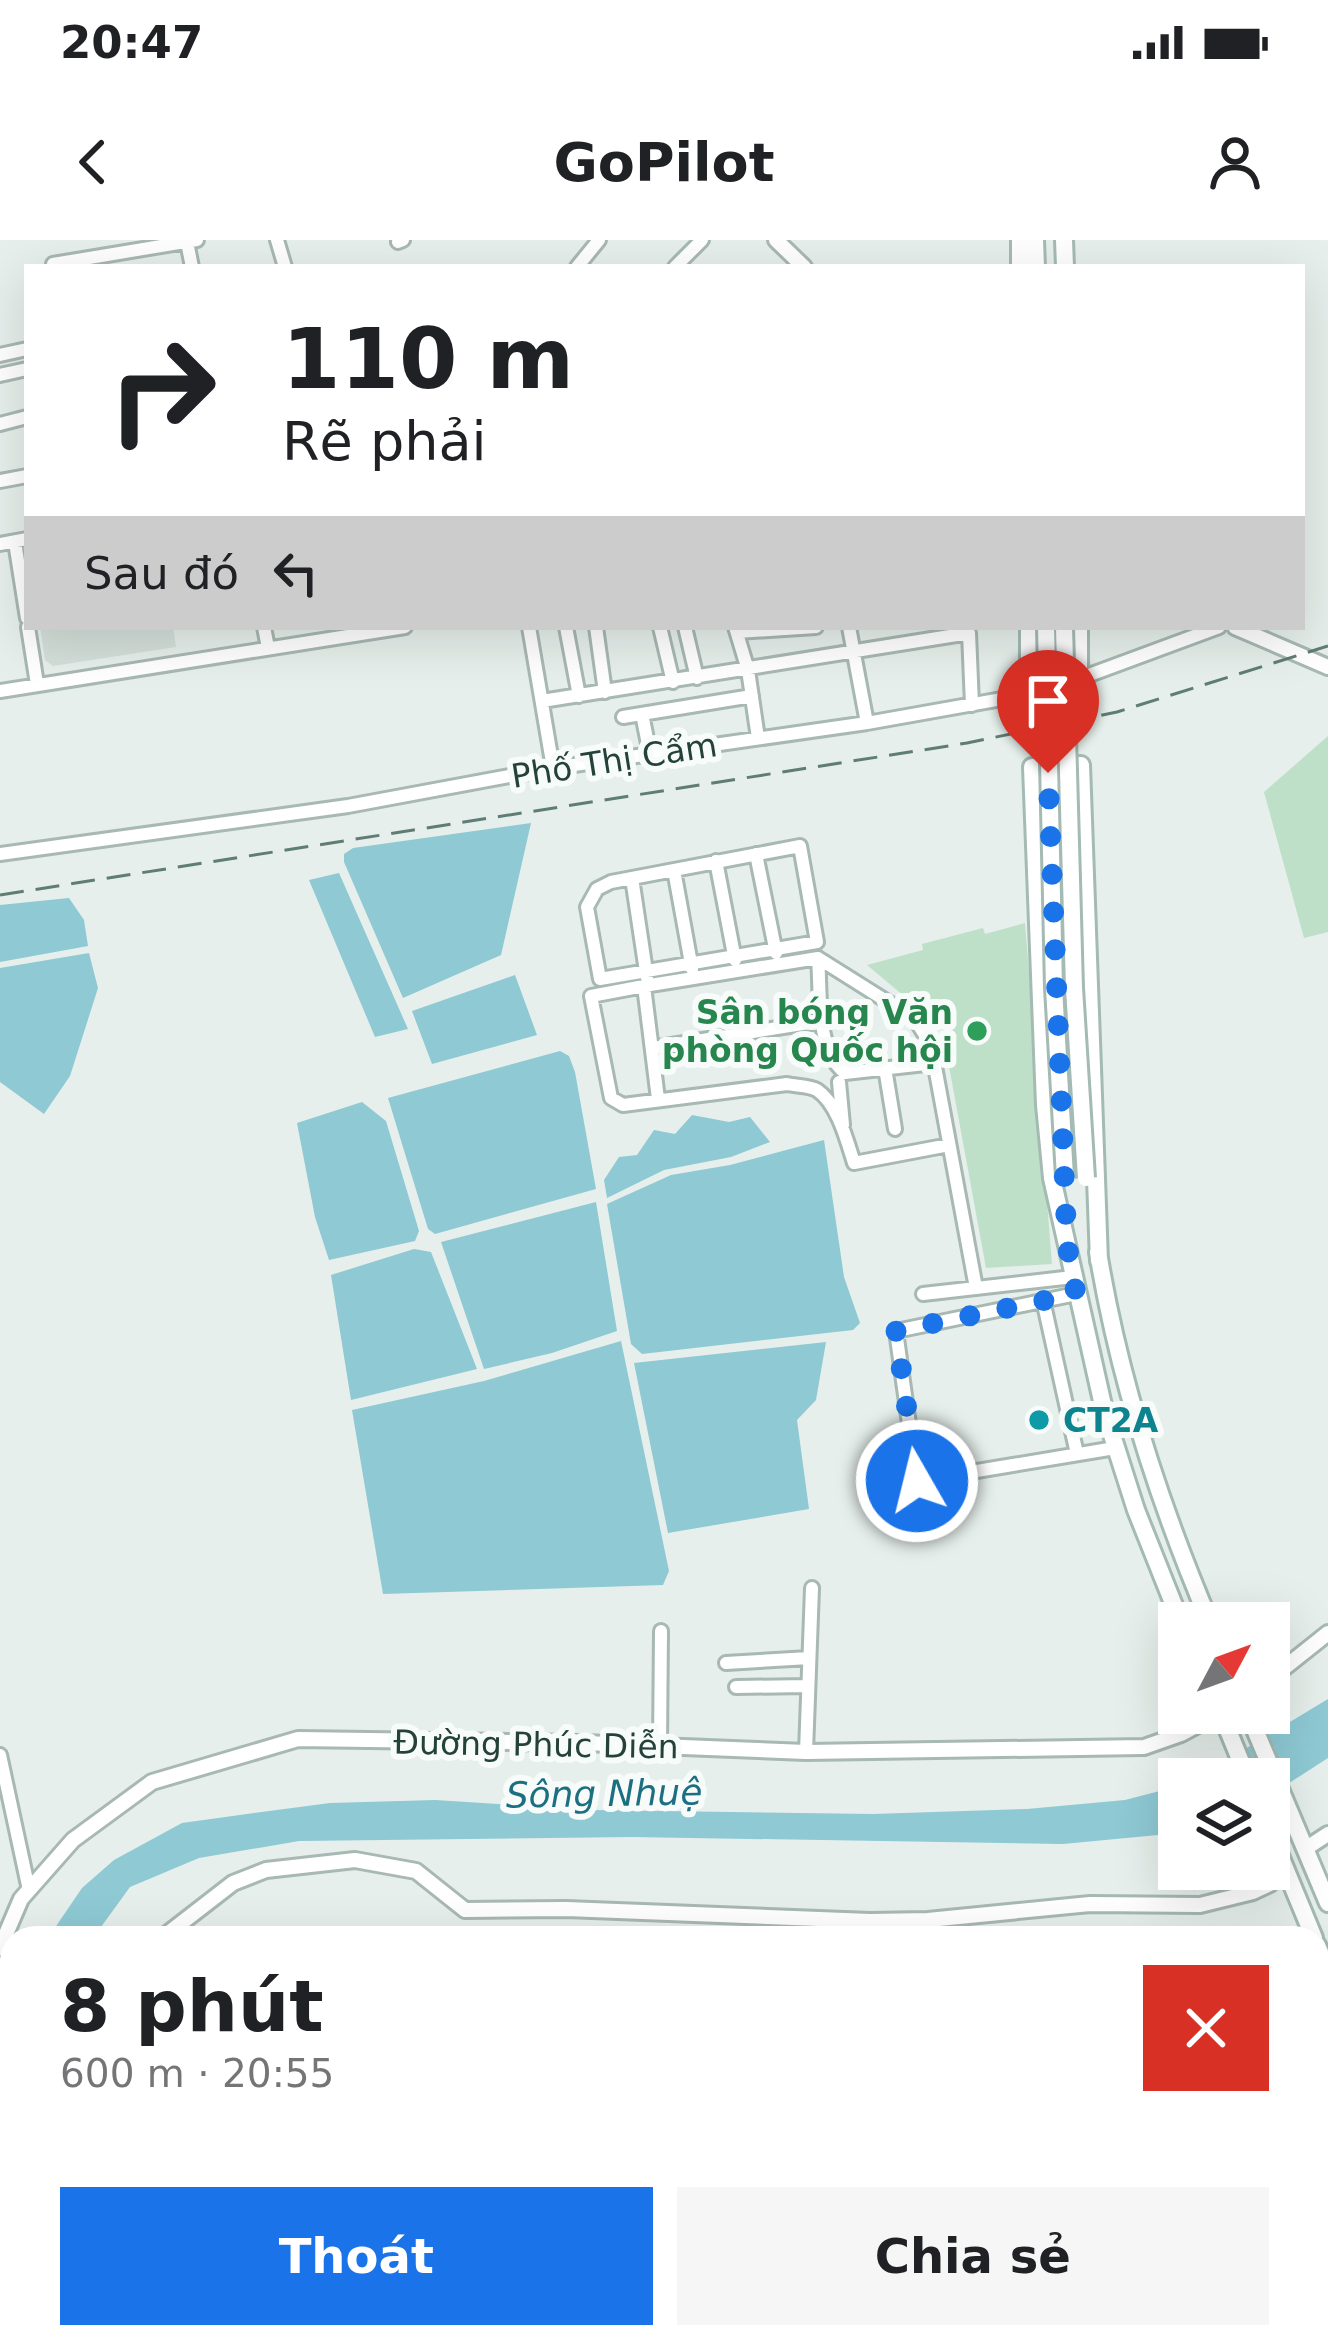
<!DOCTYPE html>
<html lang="vi">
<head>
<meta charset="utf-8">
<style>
	body { margin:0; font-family:"DejaVu Sans",sans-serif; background:#f6f6f6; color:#202124; height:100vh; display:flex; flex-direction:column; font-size:45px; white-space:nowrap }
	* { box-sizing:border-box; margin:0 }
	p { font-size:39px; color:#757577 }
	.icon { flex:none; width:66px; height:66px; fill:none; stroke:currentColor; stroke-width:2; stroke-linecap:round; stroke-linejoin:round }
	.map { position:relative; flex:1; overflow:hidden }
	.panel { position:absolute; left:0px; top:1686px; width:1329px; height:423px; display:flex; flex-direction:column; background:#fff; border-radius:36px 36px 0 0; box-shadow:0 12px 48px #0002 }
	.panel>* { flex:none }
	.top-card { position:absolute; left:24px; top:24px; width:1281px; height:366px; border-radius:0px; box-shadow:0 12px 48px #0002; background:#fff; color:#202124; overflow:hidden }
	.needle { width:78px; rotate:49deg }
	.controls { position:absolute; left:1158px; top:1362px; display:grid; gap:24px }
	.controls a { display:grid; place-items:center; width:132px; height:132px; border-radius:0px; background:#fff; box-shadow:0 12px 48px #0002; font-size:60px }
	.pin { position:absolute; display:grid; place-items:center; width:102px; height:102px; color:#fff; margin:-123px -51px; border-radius:50% 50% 50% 0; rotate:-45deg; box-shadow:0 0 12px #0007 }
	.pin .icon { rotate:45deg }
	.me { position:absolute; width:132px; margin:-66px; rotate:352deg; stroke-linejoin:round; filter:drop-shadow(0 0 9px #0008) }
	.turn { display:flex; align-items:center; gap:42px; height:252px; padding:0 60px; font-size:54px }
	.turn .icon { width:156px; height:156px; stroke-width:2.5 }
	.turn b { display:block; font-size:84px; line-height:102px }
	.then { display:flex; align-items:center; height:114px; padding:0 60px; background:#0003; gap:24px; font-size:45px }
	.round { display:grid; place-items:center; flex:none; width:126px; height:126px; border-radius:0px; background:#f6f6f6 }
	.summary { display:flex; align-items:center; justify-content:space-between; height:204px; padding:0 60px }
	h1 { font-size:72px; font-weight:700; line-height:90px }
	.action { display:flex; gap:24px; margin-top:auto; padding:24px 60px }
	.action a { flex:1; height:138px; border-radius:0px; background:#1a73e8; color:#fff; font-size:48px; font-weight:700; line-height:138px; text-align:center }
	.action a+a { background:#f6f6f6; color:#202124 }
	.status { display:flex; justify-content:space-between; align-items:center; height:84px; padding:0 60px; background:#fff; direction:ltr }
	.status svg { height:33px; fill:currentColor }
	header { display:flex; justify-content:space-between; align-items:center; height:156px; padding:0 60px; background:#fff; font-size:54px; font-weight:700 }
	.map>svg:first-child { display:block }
	.built { fill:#d4dfda }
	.green { fill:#bfe0c8 }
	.water { fill:#8ec9d4 }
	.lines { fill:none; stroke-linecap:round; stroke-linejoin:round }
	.minor-casing { stroke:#a8b8b2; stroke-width:18 }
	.tertiary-casing { stroke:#a8b8b2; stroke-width:20 }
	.secondary-casing { stroke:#a4bbb3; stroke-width:22 }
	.minor { stroke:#fff; stroke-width:12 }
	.tertiary { stroke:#fff; stroke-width:14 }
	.secondary { stroke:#fff; stroke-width:16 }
	.rail { stroke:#5f7d75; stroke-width:3; stroke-dasharray:24 12; stroke-linecap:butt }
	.secondary-bridge-casing { stroke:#a4bbb3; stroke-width:22; stroke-linecap:butt }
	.secondary-bridge { stroke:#fff; stroke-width:16 }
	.route { stroke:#1a73e8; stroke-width:21; stroke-dasharray:0 37.8 }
	.leisure-dot { fill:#2e9e5b; stroke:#f7fbf9; stroke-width:4.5 }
	.culture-dot { fill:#0f9aa8; stroke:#f7fbf9; stroke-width:4.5 }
	.labels { text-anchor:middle; stroke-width:12; stroke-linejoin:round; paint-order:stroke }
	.street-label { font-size:33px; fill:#24423a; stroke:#f7fbf9 }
	.leisure-label { font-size:33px; font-weight:bold; fill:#27864d; stroke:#f7fbf9; text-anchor:end }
	.culture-label { font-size:33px; font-weight:bold; fill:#0d838f; stroke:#f7fbf9; text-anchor:start }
	.water-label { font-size:36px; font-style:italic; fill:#1c6f80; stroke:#f7fbf9 }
</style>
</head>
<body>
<div class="status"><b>20:47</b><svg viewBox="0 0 49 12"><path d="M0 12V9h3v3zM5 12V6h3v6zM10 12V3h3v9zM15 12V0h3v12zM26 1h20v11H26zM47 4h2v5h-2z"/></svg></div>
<header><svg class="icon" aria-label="back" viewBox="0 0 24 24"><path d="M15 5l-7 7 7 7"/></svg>GoPilot<svg class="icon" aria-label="person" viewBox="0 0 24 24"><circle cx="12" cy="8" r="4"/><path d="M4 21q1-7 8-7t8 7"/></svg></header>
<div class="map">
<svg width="1328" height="2108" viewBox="0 0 1328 2108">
	<rect width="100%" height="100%" fill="#e6efeb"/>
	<path class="built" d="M40,387H173L176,407L53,426L45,420Z"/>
	<path class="green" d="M1328,496V692L1304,698L1264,552Z
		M1025,683L1052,1024L986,1028L942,788L867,725L923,710L922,704L983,688L985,694Z
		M1328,2014V2108H1238L1233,2097H1317V2019Z
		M877,2097H1034L1004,2108H881Z"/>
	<path class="water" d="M531,583L501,715L403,758L344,622V614L353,608Z
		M339,633L408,789L375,797L309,640Z
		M69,658L84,680L88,706L0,722V665Z
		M89,713L98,748L70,836L44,874L0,842V728Z
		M515,735L537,795L432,824L412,771Z
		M560,811L569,816L575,832L596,949L435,994L428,989L388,858Z
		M362,862L386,881L419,991L415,1001L329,1020L315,977L297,883Z
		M692,875L729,882L750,877L770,902L731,917L664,930L607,958L604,940L619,917L637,915L654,890L675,894Z
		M824,900L844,1037L860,1083L853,1090L642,1114L631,1104L607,964L671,935L730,925Z
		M596,962L617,1091L552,1113L484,1129L441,1002Z
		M414,1009L431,1012L477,1129L351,1160L331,1035Z
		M621,1101L669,1331L663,1345L383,1354L352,1170L484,1141Z
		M826,1102L816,1160L797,1180L809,1269L668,1293L634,1123Z
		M1328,1459V1518L1269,1556V1539H1195Z
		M1179,1546V1593L1063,1604L631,1597L299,1601L199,1618L130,1647L93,1698H48L82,1648L114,1620L182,1583L247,1574L330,1563L435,1560L594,1570L873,1574L1027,1569L1125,1560Z"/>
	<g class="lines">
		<g class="minor-casing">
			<path id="minor" d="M277,0L285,27
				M187,2L192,27
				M398,2L403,0
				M53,24L197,0
				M577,27L599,0
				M675,27L702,0
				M0,115L27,109
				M0,135L27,129
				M0,184L27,177
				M0,241L27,236
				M15,302L27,378
				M0,304L27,299
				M28,387L37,444
				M264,387L268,408
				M529,387L553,528
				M566,387L579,456
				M596,387L605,452
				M660,387L673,442
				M685,387L697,438
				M735,387L748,430L758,498
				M849,387L867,483
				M737,392L816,387
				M1073,441L1219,387
				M0,451L405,387
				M542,461L969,393L972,465
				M642,474L650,514
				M623,477L752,456
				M800,606L817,702L600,739L587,667L597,649L611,642Z
				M0,614L348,566L553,528L867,483L1036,453
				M756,614L776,713
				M716,621L735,720
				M674,630L692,729
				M632,638L647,738
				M818,718C821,753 815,809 845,833L934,823
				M644,746L818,718L915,779L931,805L976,1048
				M653,808L821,781
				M885,828L895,889
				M839,842L843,885
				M658,859L644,746L591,756L611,858L623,865L787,844C796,846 810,846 817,850C838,864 847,901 854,923L949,905
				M923,1054L1073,1037
				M1076,1054L896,1091L917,1241L1115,1208
				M1043,1060L1077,1214
				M726,1423L809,1418
				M736,1447L807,1446
				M660,1506L661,1391
				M806,1512L812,1348
				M0,1515L29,1650
				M1317,2003L1328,1998
				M705,2097L708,2108
				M798,2108L802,2097
				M1070,2108L1096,2097"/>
		</g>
		<g class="tertiary-casing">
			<path id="tertiary" d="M776,0L804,27
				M1235,387L1328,427
				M1269,1440L1328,1393
				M1305,1609L1328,1594
				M162,1698L233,1643L266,1630L355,1620L416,1631L465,1670L566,1669L870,1681L928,1680L1090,1664L1200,1665L1253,1652L1270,1644L1285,1628
				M0,1708L21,1659L73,1600L152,1542L298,1499L584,1503L806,1512L1144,1507L1181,1494L1220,1473
				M0,2014L12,1997"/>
		</g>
		<g class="secondary-casing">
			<path id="secondary" d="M1035,0L1036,27
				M1064,0L1065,27
				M1020,27V0
				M1029,387V455
				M1079,387V439
				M1098,1012C1119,1140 1159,1263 1210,1383
				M1099,1021L1081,525L1032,527L1045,865L1052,938L1104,1170L1136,1270L1181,1383
				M1221,1473L1248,1539
				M1248,1473L1328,1663
				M1269,1589L1314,1698
				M1317,1705L1328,1731"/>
		</g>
		<use href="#minor" class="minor"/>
		<use href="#tertiary" class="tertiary"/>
		<use href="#secondary" class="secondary"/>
		<path class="rail" d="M0,655L967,503L1117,472L1328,406"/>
		<g class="secondary-bridge-casing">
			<path id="secondary-bridge" d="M1046,387L1054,748L1065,937
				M1064,387L1074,748L1086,938"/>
		</g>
		<use href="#secondary-bridge" class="secondary-bridge"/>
	</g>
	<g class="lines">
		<path class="route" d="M917,1241L896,1091L1076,1054L1067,1004L1048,533"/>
	</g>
	<circle class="leisure-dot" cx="977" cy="791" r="12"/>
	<circle class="culture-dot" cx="1039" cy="1180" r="12"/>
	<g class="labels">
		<g class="street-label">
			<text transform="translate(614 520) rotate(-9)" y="12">Phố Thị Cẩm</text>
			<text transform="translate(536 1504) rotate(1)" y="12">Đường Phúc Diễn</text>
		</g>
		<g class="leisure-label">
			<text x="953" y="784">Sân bóng Văn<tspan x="953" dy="38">phòng Quốc hội</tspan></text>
		</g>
		<g class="culture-label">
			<text x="1063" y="1192">CT2A</text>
		</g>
		<g class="water-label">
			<text transform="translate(604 1553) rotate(-1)" y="13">Sông Nhuệ</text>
		</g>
	</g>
</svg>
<div class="controls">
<a><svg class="needle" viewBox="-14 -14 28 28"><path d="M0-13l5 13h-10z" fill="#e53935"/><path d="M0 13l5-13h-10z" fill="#757577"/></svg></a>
<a><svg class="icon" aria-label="layers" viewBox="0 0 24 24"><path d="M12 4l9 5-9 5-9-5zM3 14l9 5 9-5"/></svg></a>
</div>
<div class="pin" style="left:1048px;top:533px;background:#d93025"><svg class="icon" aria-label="arrive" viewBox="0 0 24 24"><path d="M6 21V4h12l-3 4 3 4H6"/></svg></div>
<svg class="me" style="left:917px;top:1241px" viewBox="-20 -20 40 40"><circle r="17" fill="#1a73e8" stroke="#fff" stroke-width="3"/><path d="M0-11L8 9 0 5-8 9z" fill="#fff"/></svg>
<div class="top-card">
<div class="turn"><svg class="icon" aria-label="right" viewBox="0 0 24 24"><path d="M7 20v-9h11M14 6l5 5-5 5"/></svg><div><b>110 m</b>Rẽ phải</div></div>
<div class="then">Sau đó<svg class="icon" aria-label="left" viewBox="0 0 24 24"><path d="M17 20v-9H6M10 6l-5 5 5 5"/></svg></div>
</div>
<section class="panel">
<div class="summary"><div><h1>8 phút</h1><p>600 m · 20:55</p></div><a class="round" style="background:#d93025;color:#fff"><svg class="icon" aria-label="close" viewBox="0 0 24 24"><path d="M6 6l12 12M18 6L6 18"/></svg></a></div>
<div class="action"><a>Thoát</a><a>Chia sẻ</a></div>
</section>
</div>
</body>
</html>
